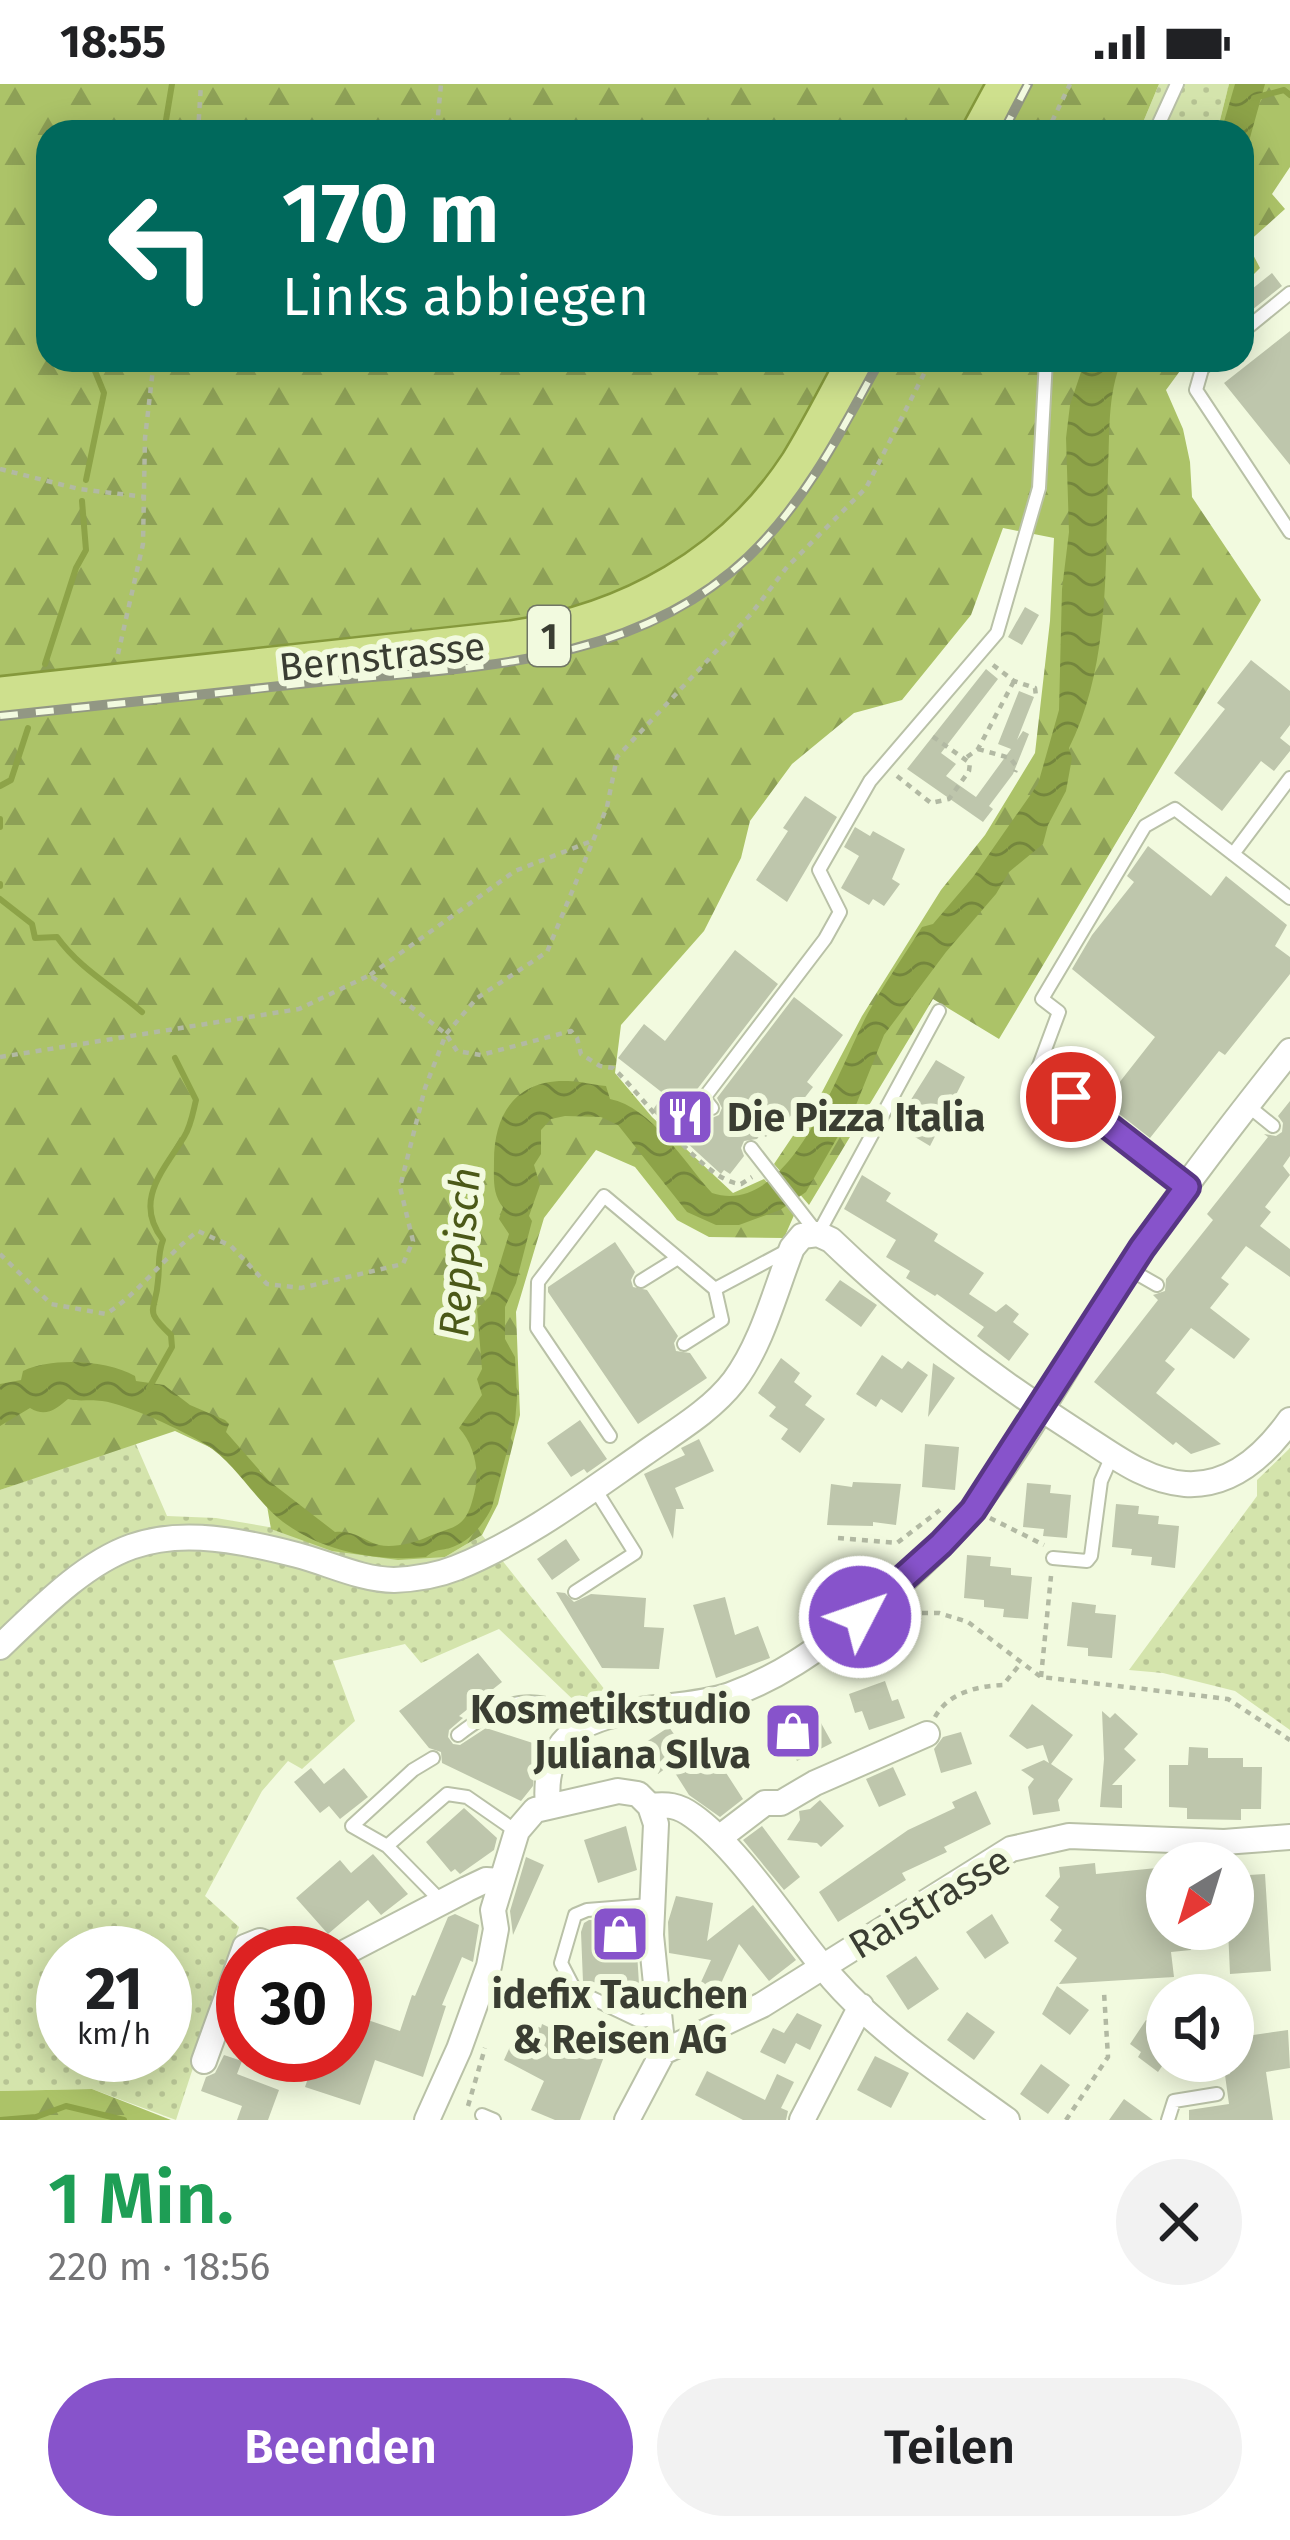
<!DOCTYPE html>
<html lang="de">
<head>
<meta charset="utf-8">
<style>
	body { margin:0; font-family:"Fira Sans",sans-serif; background:#f2f2f2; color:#202124; height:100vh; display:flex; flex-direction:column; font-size:45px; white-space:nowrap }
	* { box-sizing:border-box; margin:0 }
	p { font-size:39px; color:#757577 }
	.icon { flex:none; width:66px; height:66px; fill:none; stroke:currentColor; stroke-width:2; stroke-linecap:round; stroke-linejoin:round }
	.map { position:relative; height:2036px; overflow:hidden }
	.drawer { display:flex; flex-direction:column; background:#fff; flex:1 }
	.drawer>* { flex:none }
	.banner { position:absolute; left:36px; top:36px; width:1218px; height:252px; border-radius:36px; box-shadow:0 6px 30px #0003; background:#00695c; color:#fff; overflow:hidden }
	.needle { width:78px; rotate:218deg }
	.buttons { position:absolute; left:1146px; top:1758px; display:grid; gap:24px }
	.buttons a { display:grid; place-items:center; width:108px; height:108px; border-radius:50%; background:#fff; box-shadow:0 6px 30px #0003; font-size:60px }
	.speed { position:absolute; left:36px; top:1842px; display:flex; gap:24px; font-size:60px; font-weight:700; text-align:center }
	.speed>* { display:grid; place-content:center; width:156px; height:156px; border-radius:50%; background:#fff; box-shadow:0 6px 30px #0003; line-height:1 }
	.speed small { font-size:30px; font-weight:400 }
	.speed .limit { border:18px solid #d22; background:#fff; color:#111 }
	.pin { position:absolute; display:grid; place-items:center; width:102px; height:102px; color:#fff; margin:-51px; border:6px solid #fff; border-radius:50%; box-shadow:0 3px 12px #0007 }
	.me { position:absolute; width:132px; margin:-66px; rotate:49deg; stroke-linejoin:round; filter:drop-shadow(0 0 9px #0008) }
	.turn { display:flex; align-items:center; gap:42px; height:252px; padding:0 48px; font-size:54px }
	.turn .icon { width:156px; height:156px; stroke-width:2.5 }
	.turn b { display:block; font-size:84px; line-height:102px }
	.round { display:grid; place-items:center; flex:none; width:126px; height:126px; border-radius:63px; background:#f2f2f2 }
	.head { display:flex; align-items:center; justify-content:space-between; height:204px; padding:0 48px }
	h1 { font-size:72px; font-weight:600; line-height:90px; color:#1e9e55 }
	.primary-button { display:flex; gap:24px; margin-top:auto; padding:24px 48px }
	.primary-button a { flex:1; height:138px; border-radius:72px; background:#8753cb; color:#fff; font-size:48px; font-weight:600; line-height:138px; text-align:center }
	.primary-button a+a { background:#f2f2f2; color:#202124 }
	.status { display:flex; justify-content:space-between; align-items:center; height:84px; padding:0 60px; background:#fff; direction:ltr }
	.status svg { height:33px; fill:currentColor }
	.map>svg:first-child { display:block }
	.grass { fill:url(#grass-dots); fill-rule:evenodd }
	.forest { fill:url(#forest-firs) }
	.water { fill:url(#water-waves) }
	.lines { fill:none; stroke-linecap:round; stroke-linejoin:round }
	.stream { stroke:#8da348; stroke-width:6 }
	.building { fill:#bec6ac }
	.lane-casing { stroke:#b9c1a7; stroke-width:16 }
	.street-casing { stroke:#b9c1a7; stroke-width:28 }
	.primary-casing { stroke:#85993c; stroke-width:44 }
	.path { stroke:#b2b9a3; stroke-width:4.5; stroke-dasharray:6 6; stroke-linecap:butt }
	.lane { stroke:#fff; stroke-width:12 }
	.street { stroke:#fff; stroke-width:24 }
	.primary { stroke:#cee08d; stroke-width:39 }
	.rail-casing { stroke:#929784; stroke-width:10 }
	.rail { stroke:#f2fadf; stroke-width:6; stroke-dasharray:18; stroke-linecap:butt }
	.route-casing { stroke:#583684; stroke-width:30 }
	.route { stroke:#8753cb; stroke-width:21 }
	.labels { text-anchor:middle; stroke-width:12; stroke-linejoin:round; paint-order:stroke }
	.shield { fill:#f2fadf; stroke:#717666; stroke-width:3 }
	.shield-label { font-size:36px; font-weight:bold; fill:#3a3d32 }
	.street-label { font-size:39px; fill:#3a3d32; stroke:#f2fadf }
	.poi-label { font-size:39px; font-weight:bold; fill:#3a3d32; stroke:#f2fadf; text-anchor:start }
	.water-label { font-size:42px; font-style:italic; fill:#4b5918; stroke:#f2fadf }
</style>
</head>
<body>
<div class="status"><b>18:55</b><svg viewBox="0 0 49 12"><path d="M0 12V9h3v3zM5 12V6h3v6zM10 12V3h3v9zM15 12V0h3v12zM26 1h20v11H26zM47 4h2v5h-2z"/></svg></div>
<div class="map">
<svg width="1290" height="2036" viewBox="0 0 1290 2036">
	<defs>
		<pattern id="grass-dots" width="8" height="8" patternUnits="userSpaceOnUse" patternTransform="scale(3)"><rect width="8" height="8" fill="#d4e4ac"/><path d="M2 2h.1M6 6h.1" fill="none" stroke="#b7c494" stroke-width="1.8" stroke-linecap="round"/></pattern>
		<pattern id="forest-firs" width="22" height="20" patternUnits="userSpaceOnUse" patternTransform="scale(3)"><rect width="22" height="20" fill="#acc368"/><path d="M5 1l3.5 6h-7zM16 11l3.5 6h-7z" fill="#8da056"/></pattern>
		<pattern id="water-waves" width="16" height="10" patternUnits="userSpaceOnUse" patternTransform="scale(3)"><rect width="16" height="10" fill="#8da348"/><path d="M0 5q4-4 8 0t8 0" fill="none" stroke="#74863d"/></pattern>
	</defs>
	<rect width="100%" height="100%" fill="#f2fadf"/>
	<path class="grass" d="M1159,0H1229L1217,48H1139Z
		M135,1358L167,1432L216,1434L445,1473L482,1451L613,1616L585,1627L499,1545L421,1579L405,1560L333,1577L355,1637L302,1685L288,1677L262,1707L205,1812L239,1843L176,2036L92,2005L0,2007V1406ZM63,1869H165V1971H63Z
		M1290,1364V1646L1235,1607L1163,1589L1129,1586L1257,1412V1396Z"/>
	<path class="forest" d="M0,0H1159L1139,48H48V276H1188L1166,306L1183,345L1190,378L1192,413L1261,516L999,955L933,915L809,1121L774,1080L821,1010L862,932L941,806L985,751L1035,669L1050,537L1054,454L1003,444L971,531L902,616L854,629L792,680L750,737L741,774L704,847L621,941L615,989L652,1033L733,1109L764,1095L795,1129L784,1154L709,1153L677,1136L635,1083L596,1066L544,1134L516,1228L520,1331L498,1420L482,1451L445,1473L398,1476L332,1467L271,1445L261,1387L175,1347L0,1406Z
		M1229,0H1290V83L1272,110L1285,125L1247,159L1260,184L1242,202V48H1217Z
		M92,2005L171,2036H0V2007Z"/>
	<path class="water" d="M1235,0H1265L1246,68L1242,99V48H1221Z
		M1085,276H1122C1107,310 1110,351 1108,387C1105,478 1111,581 1069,664L1072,674L1066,707L1048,741L1043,760L1009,788L996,810L946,868L884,951L856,1021L806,1108L780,1126L739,1141H716L687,1128L618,1041L601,1033L565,1032L551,1035L541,1046V1070L534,1081L540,1101L529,1132L532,1137L516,1199L505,1223V1255L515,1273L517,1314L515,1338L492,1423C485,1438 471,1456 455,1462C442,1468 437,1463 426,1473C376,1478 317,1467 277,1433C251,1410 235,1379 205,1360C183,1347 127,1320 102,1317C88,1315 81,1318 68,1315C56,1325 46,1334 30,1324L0,1342V1300L21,1296L23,1287C52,1273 107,1276 135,1292L136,1297L164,1301L190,1321L225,1336L229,1340L226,1348L269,1397L335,1448C355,1446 362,1456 379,1461C394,1464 413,1459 425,1454C457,1440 466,1447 475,1406C480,1385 473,1359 459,1344L482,1311L477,1295L482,1285L477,1225L490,1212L509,1150L499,1135L503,1123C492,1110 494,1093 494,1077C494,1029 517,995 568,997C580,997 593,1001 606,1002L610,1015C651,1023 684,1078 712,1109C791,1135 840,981 868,929C884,900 904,872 922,843L933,840L973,793L1038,700L1059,626L1062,505L1069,448L1066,354L1070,321Z"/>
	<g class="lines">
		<path class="stream" d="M1254,14L1284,6L1290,11
			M164,48L172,0
			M86,396L104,309L95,287L97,276
			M45,580L76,484L86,466L82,417
			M0,702L11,696L28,644
			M0,735V743
			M0,800V802
			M0,815L32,840L35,854L57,853C81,886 111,901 142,928
			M149,1304L172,1263L171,1251C142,1224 156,1229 158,1197C160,1180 157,1172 163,1156C133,1117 163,1087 184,1053C191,1042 193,1028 196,1016L175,974
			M0,2036L36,2033L66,2022L124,2036"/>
	</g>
	<path class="building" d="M1272,189L1282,202L1242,234V213Z
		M1290,247V381L1224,299Z
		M1025,523L1039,531L1022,561L1008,553Z
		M1251,576L1290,607V641L1280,654L1290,662V667L1274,687L1261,677L1222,727L1174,689L1225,625L1217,619Z
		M986,585L998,595L941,669L956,680L946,692L976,713L1011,665L998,660L1019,607L1034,613L1017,656L1023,647L1029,650L1013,690L989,722L993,725L983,738L907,685Z
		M805,712L837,733L787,818L756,796L788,747L783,744Z
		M855,743L870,752L873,747L905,765L892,795L900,800L884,822L873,815L869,821L841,804L859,772L844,763Z
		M1148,762L1211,812L1226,792L1287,841L1275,862L1290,873V890L1225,971L1219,967L1150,1054L1104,1018L1155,953L1072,885L1092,851L1134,798L1127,792Z
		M735,866L778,900L695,1008L694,1017L705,1031L712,1034L719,1031L722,1024L717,1014L794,913L843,951L807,998L813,1003L775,1052L770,1048L766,1053L761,1050L757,1055L744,1057L741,1064L744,1072L730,1090L724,1086L721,1090L652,1027L664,1010L618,974L644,940L665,957Z
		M936,976L965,993L930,1062L895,1041Z
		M1290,1017V1072L1283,1082L1290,1091L1265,1123L1271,1128L1260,1142L1290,1165V1193L1246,1162L1221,1194L1229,1200L1210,1224L1250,1255L1234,1275L1191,1244L1165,1277L1175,1285L1156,1309L1221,1360L1191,1370L1176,1358L1173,1361L1094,1298L1158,1216L1153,1211L1165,1207L1166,1195L1213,1136L1207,1130L1268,1053L1264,1050L1276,1052L1282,1048L1283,1039L1278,1032Z
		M862,1091L891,1109L886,1117L938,1150L934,1157L984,1189L969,1210L996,1228L1006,1220L1019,1230L1013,1238L1029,1250L1009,1277L977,1252L984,1243L937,1210L935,1212L906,1194L910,1187L886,1173L896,1156L844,1125Z
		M615,1158L635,1188L631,1196L633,1203L647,1206L678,1252L674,1259L676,1267L690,1269L707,1294L638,1340L548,1208V1203Z
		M840,1196L877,1221L861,1243L825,1216Z
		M882,1271L902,1285L908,1277L928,1291L902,1329L881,1315L876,1323L856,1310Z
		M781,1274L800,1289L794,1298L812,1312L805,1321L825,1335L800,1369L781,1355L788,1345L769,1332L776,1323L758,1309Z
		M933,1279L955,1294L928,1333Z
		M580,1336L607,1375L587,1389L584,1385L571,1393L547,1359Z
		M699,1355L714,1387L675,1404L684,1425H676L673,1455L644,1390L685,1371L681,1364Z
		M925,1360L959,1363L955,1406L922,1403Z
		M853,1398L901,1400L896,1441L873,1438V1442L827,1441L831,1400L852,1403Z
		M1027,1399L1051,1401L1050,1409L1071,1411L1067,1454L1043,1452L1044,1445L1023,1443Z
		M1116,1420L1139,1422L1138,1430L1159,1432L1158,1440L1179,1442L1175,1484L1151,1481L1152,1473L1131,1471L1132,1465L1112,1463Z
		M566,1455L580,1476L552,1496L537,1475Z
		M967,1471L991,1473L990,1482L1011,1484V1491L1032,1493L1028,1535L1003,1533L1004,1525L984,1523V1516L964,1514Z
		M556,1508L565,1509L574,1518L591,1510L646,1514L644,1543L664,1544L659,1585L602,1584Z
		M725,1513L735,1551L758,1542L770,1574L716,1594L693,1521Z
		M1072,1518L1096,1521L1095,1529L1116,1531L1112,1574L1088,1572V1564L1067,1562Z
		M478,1569L502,1598L459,1632L463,1634L449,1646L448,1653L453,1660L460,1661L486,1644L542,1662L535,1679L533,1702L521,1717L442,1679L441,1668L429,1664L399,1627Z
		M885,1597L892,1617L898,1615L905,1634L869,1646L862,1627L855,1629L849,1610Z
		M1032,1620L1073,1651L1051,1680L1073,1695L1058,1716L1060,1727L1033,1731L1028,1703L1034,1695L1021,1686L1044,1676L1049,1679L1043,1661L1027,1665L1009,1652Z
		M805,1625L814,1643L821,1639L832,1659L797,1677L787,1657L780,1660L771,1642Z
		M1102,1627L1110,1634L1115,1629L1138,1650L1124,1665L1136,1676L1112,1701H1122V1724L1100,1723L1104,1675Z
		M669,1643L688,1670L706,1658L743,1715L720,1733L689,1711L670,1681L658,1690L640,1662Z
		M961,1648L972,1680L941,1689L934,1665L943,1653Z
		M1189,1663L1208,1664V1674H1243V1683H1262L1261,1725H1241V1736L1187,1735V1724L1169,1723V1681H1188Z
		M893,1683L906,1711L879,1723L866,1695Z
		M311,1684L324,1700L344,1684L368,1713L340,1735L329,1722L320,1729L294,1698Z
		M976,1707L991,1740L944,1763L947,1768L902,1789L906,1796L838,1838L819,1808L908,1746L955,1724L952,1718Z
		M820,1716L844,1742L821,1763L817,1759L787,1756L800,1736L799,1727L810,1725Z
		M464,1724L497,1754L494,1766L460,1790L455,1785L451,1788L426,1758Z
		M626,1742L637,1786L598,1799L584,1756Z
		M762,1742L800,1793L784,1806L743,1756Z
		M373,1770L408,1810L381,1831L368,1816L328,1850L296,1814L340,1776L351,1789Z
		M526,1773L544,1781L513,1851L510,1827Z
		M1095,1779L1096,1790L1167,1783V1845H1188L1191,1866L1171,1868L1174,1893L1059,1900L1077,1874L1054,1857L1062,1846L1050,1836L1059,1823L1045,1812L1060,1793L1059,1783Z
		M1265,1790L1271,1887L1230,1890L1228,1845H1233V1792Z
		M676,1812L713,1819L707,1857L753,1821L796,1876L769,1897L739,1860L708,1928L691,1920L711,1876L669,1869L668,1838Z
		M455,1830L479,1841L473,1878L462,1873L442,1921L446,1922L423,1993L375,1976L360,2021L305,2003L316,1971H345V1963L352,1965L362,1934L400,1947L412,1911L415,1912L448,1833Z
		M992,1830L1009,1859L985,1875L966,1848Z
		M589,1836L635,1837L639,1900L583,1898L581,1848L584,1839Z
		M916,1872L939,1905L908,1926L886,1892Z
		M1057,1902L1089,1926L1070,1951L1042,1930Z
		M967,1928L995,1948L974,1976L947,1956Z
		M797,1929L822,1941L810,1966L796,1959L785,1980L760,1968L773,1944L784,1949Z
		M522,1936L541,1944L542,1940L605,1970L580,2036H555L531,2026L544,1997L504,1976Z
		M1146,1936L1167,1951V1975L1158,1988L1138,1973L1141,1968L1130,1960Z
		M1288,1946L1290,1984L1266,1988L1273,2036H1189V2026L1229,2020L1225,1991L1230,1990L1228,1977H1233V1954Z
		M224,1971L242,1977L237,1990L279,2006L268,2036H237L242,2022L201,2007L206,1993L215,1989Z
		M875,1972L909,1989L891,2024L857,2006Z
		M1041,1980L1070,2001L1048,2030L1020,2010Z
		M707,1987L765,2016L777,1990L794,1998L781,2024L788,2027L786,2036H743L695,2011Z
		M1124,2015L1153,2036H1109Z"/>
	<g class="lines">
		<g class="lane-casing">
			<path id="lane" d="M1155,48L1177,0
				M1242,248L1290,209
				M1211,276L1202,285L1196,306L1290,448
				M1233,770L1290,694
				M1247,1021L1273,1042
				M712,1024L704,1014L825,855L840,828L819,786L870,697L997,549L1039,404L1046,276
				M751,1064L817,1149
				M1186,1102L1037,987L1059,928L1042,915L1145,742L1175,725L1290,814
				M818,1150L939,927
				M1129,1185L1157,1201
				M641,1197L678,1174
				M684,1260L722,1236L715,1205
				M610,1352L537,1244L538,1198L604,1112L715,1205L790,1165
				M1053,1474L1087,1477L1091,1472L1101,1397L1112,1372
				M575,1508L635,1469L595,1405
				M458,1651C500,1618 539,1602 584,1641
				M433,1674L413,1686L352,1742L387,1762L441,1817
				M387,1762L447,1710L467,1713L516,1747
				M650,1821L587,1826L575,1831L561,1879L575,1906L640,1937L660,1934
				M482,2031L494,2036
				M1168,2036L1174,2017L1217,2010"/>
		</g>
		<g class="street-casing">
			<path id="street" d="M0,1563C108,1458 144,1431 297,1471C328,1479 362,1496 394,1496C415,1495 436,1492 456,1484C523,1457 583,1412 642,1371C674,1348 710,1328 734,1297C762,1260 775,1207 792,1164L802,1152L818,1150L831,1156C909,1231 995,1296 1086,1354C1117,1374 1147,1397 1185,1400C1231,1403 1266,1370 1290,1336
				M650,1722C667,1720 678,1721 693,1732C741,1766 792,1848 833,1895C881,1950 948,1993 1007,2036
				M548,1723C537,1606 661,1635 730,1611C778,1594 815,1567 855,1537C897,1504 941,1466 974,1424C1037,1342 1084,1249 1142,1164C1188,1096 1239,1031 1290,967
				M719,1754L765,1719H781L815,1699L927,1650
				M344,1869L467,1805L486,1796L501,1797
				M663,1968L762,1921L1011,1765L1069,1752L1224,1758L1290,1753
				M204,1977L245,1863L260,1857L291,1869
				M427,2036L459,1965L489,1882L496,1845L493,1826L517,1747L535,1726L618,1707L638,1710L650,1722L656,1740L651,1851L663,1968L627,2036
				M802,2036L861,1922"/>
		</g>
		<g class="primary-casing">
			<path id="primary" d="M982,48L1008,0
				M0,613L512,557C629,540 734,482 800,381C821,347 839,311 858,276"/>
		</g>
		<path class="path" d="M198,48L201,0
			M421,48L438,32L441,0
			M1047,48L1070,0
			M0,385L79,405L145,413
			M118,570L143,460L145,354L154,276
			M993,581L1014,597L1035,604L1036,612
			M978,665L1010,674L1017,683L1015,688
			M967,673L978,665L1014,597
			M897,692L931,719L949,715L969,687L970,679L932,652
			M370,891L515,787L589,758
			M0,973L299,925L370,891L446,950L457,967L481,971L571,947L577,954L581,970L600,982L613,984C642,1010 703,1098 741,1100L752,1093
			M0,1170L51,1220L106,1230C138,1210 165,1172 198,1147L231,1162L267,1200L301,1204L403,1180L413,1157L400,1103L425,1004L446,950L477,914L547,868L607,723L617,673L751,530L787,483L866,404L931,276
			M990,1434L1044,1461
			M838,1454L897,1459L940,1426
			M898,1529H939L968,1538L1041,1593L1228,1615L1290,1656
			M1041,1593L1051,1492
			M935,1633C948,1609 977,1602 1003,1601L1021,1579
			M468,2022L485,1964
			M1066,2036L1108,1973L1104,1908"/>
		<use href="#lane" class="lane"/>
		<use href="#street" class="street"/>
		<use href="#primary" class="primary"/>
		<g class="rail-casing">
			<path id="rail" d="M1003,48L1028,0
				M0,632C106,621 212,610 318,598C468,583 632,583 748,473C806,417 842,346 880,276"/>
		</g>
		<use href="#rail" class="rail"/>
	</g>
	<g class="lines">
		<g class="route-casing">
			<path id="route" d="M860,1533L941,1460L973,1426L1142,1164L1187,1103L1071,1013"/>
		</g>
		<use href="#route" class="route"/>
	</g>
	<defs>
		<g id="restaurant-square" transform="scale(3)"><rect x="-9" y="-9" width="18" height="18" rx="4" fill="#8753cb" stroke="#f2fadf"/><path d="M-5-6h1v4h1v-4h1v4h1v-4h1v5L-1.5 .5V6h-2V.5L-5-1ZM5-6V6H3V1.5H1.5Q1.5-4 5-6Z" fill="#fff"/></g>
		<g id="shop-square" transform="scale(3)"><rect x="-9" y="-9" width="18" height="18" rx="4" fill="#8753cb" stroke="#f2fadf"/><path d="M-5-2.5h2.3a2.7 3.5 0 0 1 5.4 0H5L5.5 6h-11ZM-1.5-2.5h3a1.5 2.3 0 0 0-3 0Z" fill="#fff"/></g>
	</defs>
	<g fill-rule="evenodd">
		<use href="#restaurant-square" x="685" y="1033"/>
		<use href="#shop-square" x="793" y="1647"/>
		<use href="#shop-square" x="620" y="1850"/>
	</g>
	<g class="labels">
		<rect class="shield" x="528" y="522" width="42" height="60" rx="9"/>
		<g class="shield-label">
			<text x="549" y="565">1</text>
		</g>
		<g class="street-label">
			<text transform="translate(382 572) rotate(-6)" y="14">Bernstrasse</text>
			<text transform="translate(929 1818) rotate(-31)" y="14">Raistrasse</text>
		</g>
		<g class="poi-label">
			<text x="727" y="1047">Die Pizza Italia</text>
			<text x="751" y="1639" text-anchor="end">Kosmetikstudio<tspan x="751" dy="45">Juliana SIlva</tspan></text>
			<text x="620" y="1924" text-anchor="middle">idefix Tauchen<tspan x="620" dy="45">&amp; Reisen AG</tspan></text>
		</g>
		<g class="water-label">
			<text transform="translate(459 1168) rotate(-86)" y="15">Reppisch</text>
		</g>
	</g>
</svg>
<div class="buttons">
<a><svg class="needle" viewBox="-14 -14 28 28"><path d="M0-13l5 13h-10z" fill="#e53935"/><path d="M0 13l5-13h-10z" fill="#757577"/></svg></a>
<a><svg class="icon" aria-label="sound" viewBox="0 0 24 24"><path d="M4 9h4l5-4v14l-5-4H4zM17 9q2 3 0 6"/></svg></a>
</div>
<div class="speed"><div>21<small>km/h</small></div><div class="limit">30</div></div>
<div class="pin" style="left:1071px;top:1013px;background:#d93025"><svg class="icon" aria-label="arrive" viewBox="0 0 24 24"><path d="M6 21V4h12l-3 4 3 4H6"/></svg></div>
<svg class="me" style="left:860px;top:1533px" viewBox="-20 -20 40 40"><circle r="17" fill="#8753cb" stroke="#fff" stroke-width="3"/><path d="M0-11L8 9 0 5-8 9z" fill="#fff"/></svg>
<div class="banner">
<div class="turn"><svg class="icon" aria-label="left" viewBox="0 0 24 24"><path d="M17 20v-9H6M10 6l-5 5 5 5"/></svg><div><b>170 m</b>Links abbiegen</div></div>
</div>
</div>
<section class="drawer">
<div class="head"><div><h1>1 Min.</h1><p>220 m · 18:56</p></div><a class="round"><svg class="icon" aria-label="close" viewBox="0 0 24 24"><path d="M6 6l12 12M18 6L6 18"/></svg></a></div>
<div class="primary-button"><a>Beenden</a><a>Teilen</a></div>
</section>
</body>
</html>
